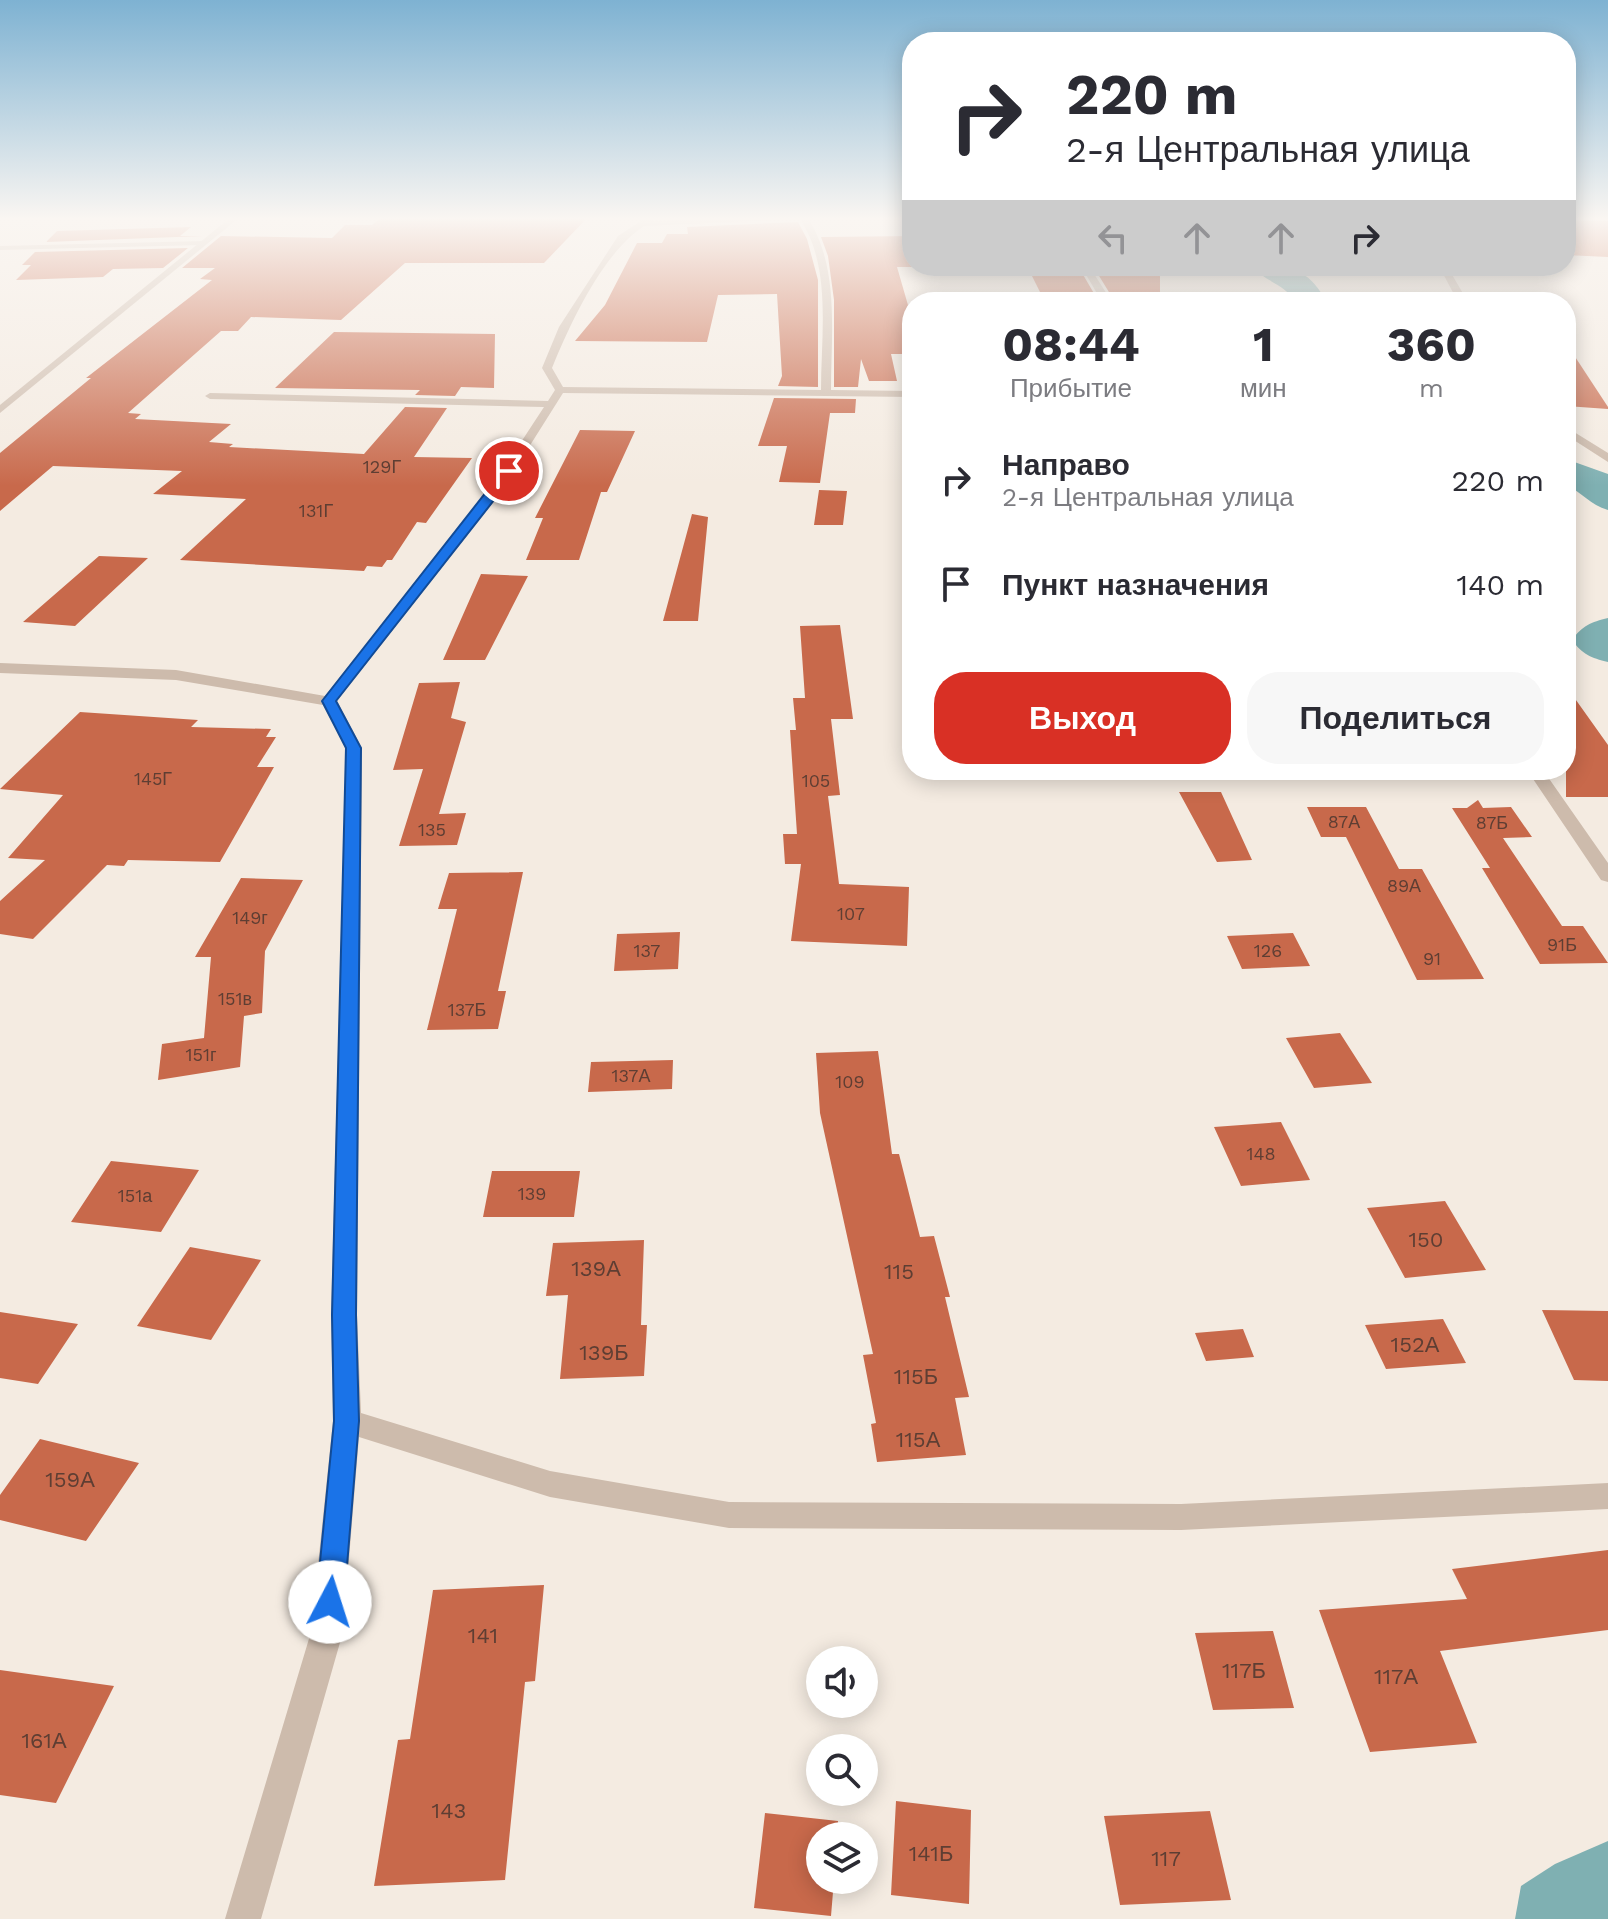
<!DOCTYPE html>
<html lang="ru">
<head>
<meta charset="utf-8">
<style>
	body { margin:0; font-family:"Work Sans",sans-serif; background:#f7f7f7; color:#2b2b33; height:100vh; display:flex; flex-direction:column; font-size:30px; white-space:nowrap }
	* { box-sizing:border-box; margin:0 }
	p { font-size:26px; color:#7c7c81 }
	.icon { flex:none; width:44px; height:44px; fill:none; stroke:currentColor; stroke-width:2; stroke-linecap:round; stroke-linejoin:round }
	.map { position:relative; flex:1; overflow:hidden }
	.sheet { position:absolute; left:902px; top:292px; width:674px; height:488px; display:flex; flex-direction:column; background:#fff; border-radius:32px; box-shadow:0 4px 20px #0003 }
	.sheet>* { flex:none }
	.guide { position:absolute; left:902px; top:32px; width:674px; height:244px; border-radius:32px; box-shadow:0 4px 20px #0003; background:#fff; color:#2b2b33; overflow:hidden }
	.buttons { position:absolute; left:806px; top:1646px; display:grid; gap:16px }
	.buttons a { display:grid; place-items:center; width:72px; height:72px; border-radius:50%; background:#fff; box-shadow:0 4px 20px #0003; font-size:40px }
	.pin { position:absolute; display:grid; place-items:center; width:68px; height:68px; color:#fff; margin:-34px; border:4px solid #fff; border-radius:50%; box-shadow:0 2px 8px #0007 }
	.me { position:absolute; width:88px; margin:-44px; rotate:5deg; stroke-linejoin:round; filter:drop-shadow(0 0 6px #0008) }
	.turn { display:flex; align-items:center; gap:28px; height:168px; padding:0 32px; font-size:36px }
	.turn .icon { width:104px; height:104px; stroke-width:2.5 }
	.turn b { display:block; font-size:56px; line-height:68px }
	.lanes { display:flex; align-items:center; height:76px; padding:0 32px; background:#0003; justify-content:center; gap:40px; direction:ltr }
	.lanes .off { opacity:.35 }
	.eta { display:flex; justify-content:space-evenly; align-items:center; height:136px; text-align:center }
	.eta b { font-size:48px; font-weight:700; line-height:56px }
	.primary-button { display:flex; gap:16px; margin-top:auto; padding:16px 32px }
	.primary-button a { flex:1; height:92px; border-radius:32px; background:#d93025; color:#fff; font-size:32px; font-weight:700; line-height:92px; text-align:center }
	.primary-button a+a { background:#f7f7f7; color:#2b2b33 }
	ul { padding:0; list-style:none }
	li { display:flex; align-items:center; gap:24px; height:104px; padding:0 32px }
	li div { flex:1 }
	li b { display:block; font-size:30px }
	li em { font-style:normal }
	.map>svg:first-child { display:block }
	.water { fill:#7fb0b2 }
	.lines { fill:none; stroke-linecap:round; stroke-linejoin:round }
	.river { fill:#7fb0b2; fill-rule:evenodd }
	.building { fill:#c8694b }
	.minor { fill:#cdbbac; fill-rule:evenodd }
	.tertiary { fill:#cdbbac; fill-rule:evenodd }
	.route { fill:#1a73e8; stroke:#114b97; stroke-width:2 }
	.labels { text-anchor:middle; stroke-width:6; stroke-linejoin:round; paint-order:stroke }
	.number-label { font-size:18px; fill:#5e3e33 }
	.near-number-label { font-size:22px; fill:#5e3e33 }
</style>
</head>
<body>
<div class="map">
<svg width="1608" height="1919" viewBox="0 0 1608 1919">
	<rect width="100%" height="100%" fill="#f4ebe1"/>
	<path class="water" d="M1608,1841V1919H1515L1521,1886L1555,1864Z"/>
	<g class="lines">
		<path class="river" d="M1253,266C1291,266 1307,267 1327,302H1295C1286,284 1264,282 1253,266Z
			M1566,459L1608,474V510C1590,505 1582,492 1566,485Z
			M1608,618V662C1591,658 1582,654 1572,640C1582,626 1591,622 1608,618Z"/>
	</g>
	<path class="building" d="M381,217H588L544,263H405L341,320L251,317L238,331H221L128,413L141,414L135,419L231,424L209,442L233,444L229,447L364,454L405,407L447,408L414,457L472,458L426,523L417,522L392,560H387L382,567L367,566L364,571L180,560L246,499L153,494L182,471L53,466L0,511V453L91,378H86L212,280L200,279L215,268H182L221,236L332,238L345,225H372Z
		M1566,220L1608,221V257L1566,255Z
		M798,222L807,239L818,280V387L778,386L782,376L777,294L718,295L707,342L575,341L605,305L637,243H662L667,234H688L687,227Z
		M191,227L180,236H203L46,242L57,231Z
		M912,236V267H897L912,319V354H891L897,381H869L861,359L858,387H834V300L828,256L821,237Z
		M188,248L163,268L113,269L103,277L16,280L31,265H22L35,252Z
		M1027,266H1078L1099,302H1045Z
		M1093,266H1160V302H1115Z
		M334,332L495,334L494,388L461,387L455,396L415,395L420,390L275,388Z
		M1566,343L1608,407V409L1566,406Z
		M774,398L856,399L855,413H830L820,483L779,482L787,446H758Z
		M580,430L635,431L607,492H601L579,560H526L543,518H535Z
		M819,490L847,491L843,525H814Z
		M692,514L708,517L698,621H663Z
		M99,556L148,558L75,626L23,622Z
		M481,574L528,576L485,660H443Z
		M840,625L853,719H831L840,795L828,796L839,884L909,887L907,946L791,941L801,864H785L783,834H797L790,730H796L793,698H805L800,626Z
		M460,682L451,718L466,722L439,814L466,813L457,845L399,846L423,769L393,770L419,683Z
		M1566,686L1608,745V797H1566Z
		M80,712L198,720L191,727L271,729L266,737H276L257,767H274L220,862L128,860L124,866L107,865L33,939L0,934V901L45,860L8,858L63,795L0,789Z
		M1179,792H1221L1252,860L1217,862Z
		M1478,800L1483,808L1511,807L1532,837L1503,838L1562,926H1583L1608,963L1540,964L1482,868H1490L1452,808H1467Z
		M1307,807H1366L1399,869H1422L1484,979L1417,980L1346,837H1321Z
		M523,872L498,991H506L498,1029L427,1030L457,909H438L449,873Z
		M241,878L303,880L265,951L262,1013L244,1016L240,1067L158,1080L162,1044L204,1038L211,957H195Z
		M680,932L678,969L614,971L617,934Z
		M1293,933L1310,966L1242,969L1227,936Z
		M1340,1033L1372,1083L1314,1088L1286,1038Z
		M878,1051L892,1154H899L920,1237L934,1236L950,1297H945L969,1397L955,1398L966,1455L877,1462L871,1424L876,1423L863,1355L873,1354L820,1113L816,1053Z
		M673,1060L672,1089L588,1092L591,1062Z
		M1281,1122L1310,1180L1241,1186L1214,1127Z
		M111,1161L199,1170L161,1232L71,1222Z
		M492,1171H580L574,1217H483Z
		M1445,1201L1486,1270L1405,1278L1367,1208Z
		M644,1240L641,1325H647L644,1376L560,1379L568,1295L546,1296L553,1243Z
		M190,1247L261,1260L211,1340L137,1326Z
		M1542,1310L1608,1311V1381L1574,1380Z
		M0,1312L78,1324L38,1384L0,1378Z
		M1443,1319L1466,1363L1386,1369L1365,1325Z
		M1243,1329L1254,1357L1206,1361L1195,1333Z
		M40,1439L139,1463L86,1541L0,1520V1495Z
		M1608,1550V1630L1440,1651L1477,1743L1370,1752L1319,1610L1467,1599L1452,1569Z
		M544,1585L535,1681L525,1682L505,1880L374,1886L398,1740L410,1739L433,1590Z
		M1273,1631L1294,1708L1213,1710L1195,1633Z
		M0,1670L114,1686L56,1803L0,1795Z
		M896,1801L971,1810L969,1904L891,1895Z
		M1210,1811L1231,1900L1120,1905L1104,1816Z
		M765,1813L838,1821L837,1836H820V1880H834L831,1916L754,1908Z"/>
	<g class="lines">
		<path class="minor" d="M647,217H656L651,221L807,217C840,266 831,333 831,390L912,391V397L563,393L498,496L337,701L362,748L357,1315L361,1413L550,1471L729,1502L1181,1504L1608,1483V1509L1181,1530L729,1528L550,1497L359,1437L343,1632L261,1919H225L311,1632L333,1421L331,1315L346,748L323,705L176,680L0,673V663L176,670L325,696L489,491L544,407L210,399L205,396L210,393L548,401L555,390L542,368L559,327L618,236ZM800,219C832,267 821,335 821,390L563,387L552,368C571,322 602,254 644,226Z
			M204,241L201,245L0,250V246Z
			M1081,266H1089L1112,302H1102Z
			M1439,266H1447L1468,302H1458Z
			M1566,427L1608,453V462L1566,435Z
			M1527,770H1543L1608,863V882L1601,880Z"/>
		<path class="tertiary" d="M231,217H240L0,413V405Z"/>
	</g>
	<linearGradient id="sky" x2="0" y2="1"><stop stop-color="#7eb2d2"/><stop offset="0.45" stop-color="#faf6f2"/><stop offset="1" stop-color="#faf6f2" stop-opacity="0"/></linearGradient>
	<rect width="1608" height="486" fill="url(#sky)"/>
	<path class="route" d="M509,467L514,471L498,495L336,701L361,748L356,1315L359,1421L344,1602L339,1611L330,1615L320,1611L316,1602L334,1421L332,1315L346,748L322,701L505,468Z"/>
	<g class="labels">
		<g class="number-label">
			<text x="382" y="473">129Г</text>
			<text x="316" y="517">131Г</text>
			<text x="153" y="785">145Г</text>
			<text x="816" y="787">105</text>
			<text x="1344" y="828">87А</text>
			<text x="1492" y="829">87Б</text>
			<text x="432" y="836">135</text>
			<text x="1404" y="892">89А</text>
			<text x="851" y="920">107</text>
			<text x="250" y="924">149г</text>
			<text x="1562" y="951">91Б</text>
			<text x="647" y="957">137</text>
			<text x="1268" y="957">126</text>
			<text x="1432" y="965">91</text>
			<text x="235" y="1005">151в</text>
			<text x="467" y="1016">137Б</text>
			<text x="201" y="1061">151г</text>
			<text x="631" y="1082">137А</text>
			<text x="850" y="1088">109</text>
			<text x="1261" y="1160">148</text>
			<text x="532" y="1200">139</text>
			<text x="135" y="1202">151а</text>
		</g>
		<g class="near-number-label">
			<text x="1426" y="1247">150</text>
			<text x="596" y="1276">139А</text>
			<text x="899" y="1279">115</text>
			<text x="1415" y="1352">152А</text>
			<text x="604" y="1360">139Б</text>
			<text x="916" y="1384">115Б</text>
			<text x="918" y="1447">115А</text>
			<text x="70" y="1487">159А</text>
			<text x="483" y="1643">141</text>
			<text x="1244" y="1678">117Б</text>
			<text x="1396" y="1684">117А</text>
			<text x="44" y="1748">161А</text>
			<text x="449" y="1818">143</text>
			<text x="931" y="1861">141Б</text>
			<text x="1166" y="1866">117</text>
		</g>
	</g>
</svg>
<div class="buttons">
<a><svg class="icon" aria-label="sound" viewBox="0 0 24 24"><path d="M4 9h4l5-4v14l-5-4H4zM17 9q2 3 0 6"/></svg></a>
<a><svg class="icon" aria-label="search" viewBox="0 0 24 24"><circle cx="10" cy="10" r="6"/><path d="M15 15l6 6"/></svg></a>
<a><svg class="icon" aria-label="layers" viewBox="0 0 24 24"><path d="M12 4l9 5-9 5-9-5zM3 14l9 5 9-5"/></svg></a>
</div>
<div class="pin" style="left:509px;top:471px;background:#d93025"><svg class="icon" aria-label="arrive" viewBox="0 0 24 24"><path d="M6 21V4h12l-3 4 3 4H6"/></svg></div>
<svg class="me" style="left:330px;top:1602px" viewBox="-20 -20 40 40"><circle r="19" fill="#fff"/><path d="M0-13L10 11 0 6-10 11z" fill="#1a73e8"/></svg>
<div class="guide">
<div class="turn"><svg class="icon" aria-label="right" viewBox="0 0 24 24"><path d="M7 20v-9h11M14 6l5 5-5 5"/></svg><div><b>220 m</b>2-я Центральная улица</div></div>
<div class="lanes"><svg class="icon off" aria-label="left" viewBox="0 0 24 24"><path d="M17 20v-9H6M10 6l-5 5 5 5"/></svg><svg class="icon off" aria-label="ahead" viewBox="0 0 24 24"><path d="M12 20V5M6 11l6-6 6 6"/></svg><svg class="icon off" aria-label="ahead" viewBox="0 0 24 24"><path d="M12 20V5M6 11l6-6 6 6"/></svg><svg class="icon" aria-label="right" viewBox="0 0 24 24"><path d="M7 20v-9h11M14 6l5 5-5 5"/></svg></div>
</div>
<section class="sheet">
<div class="eta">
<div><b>08:44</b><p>Прибытие</p></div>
<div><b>1</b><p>мин</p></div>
<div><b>360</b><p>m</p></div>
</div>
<ul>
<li><svg class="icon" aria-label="right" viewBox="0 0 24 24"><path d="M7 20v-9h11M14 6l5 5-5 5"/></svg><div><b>Направо</b><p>2-я Центральная улица</p></div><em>220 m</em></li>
<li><svg class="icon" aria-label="arrive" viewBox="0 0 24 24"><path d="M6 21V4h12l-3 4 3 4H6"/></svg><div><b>Пункт назначения</b></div><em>140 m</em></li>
</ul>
<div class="primary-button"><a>Выход</a><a>Поделиться</a></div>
</section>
</div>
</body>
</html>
